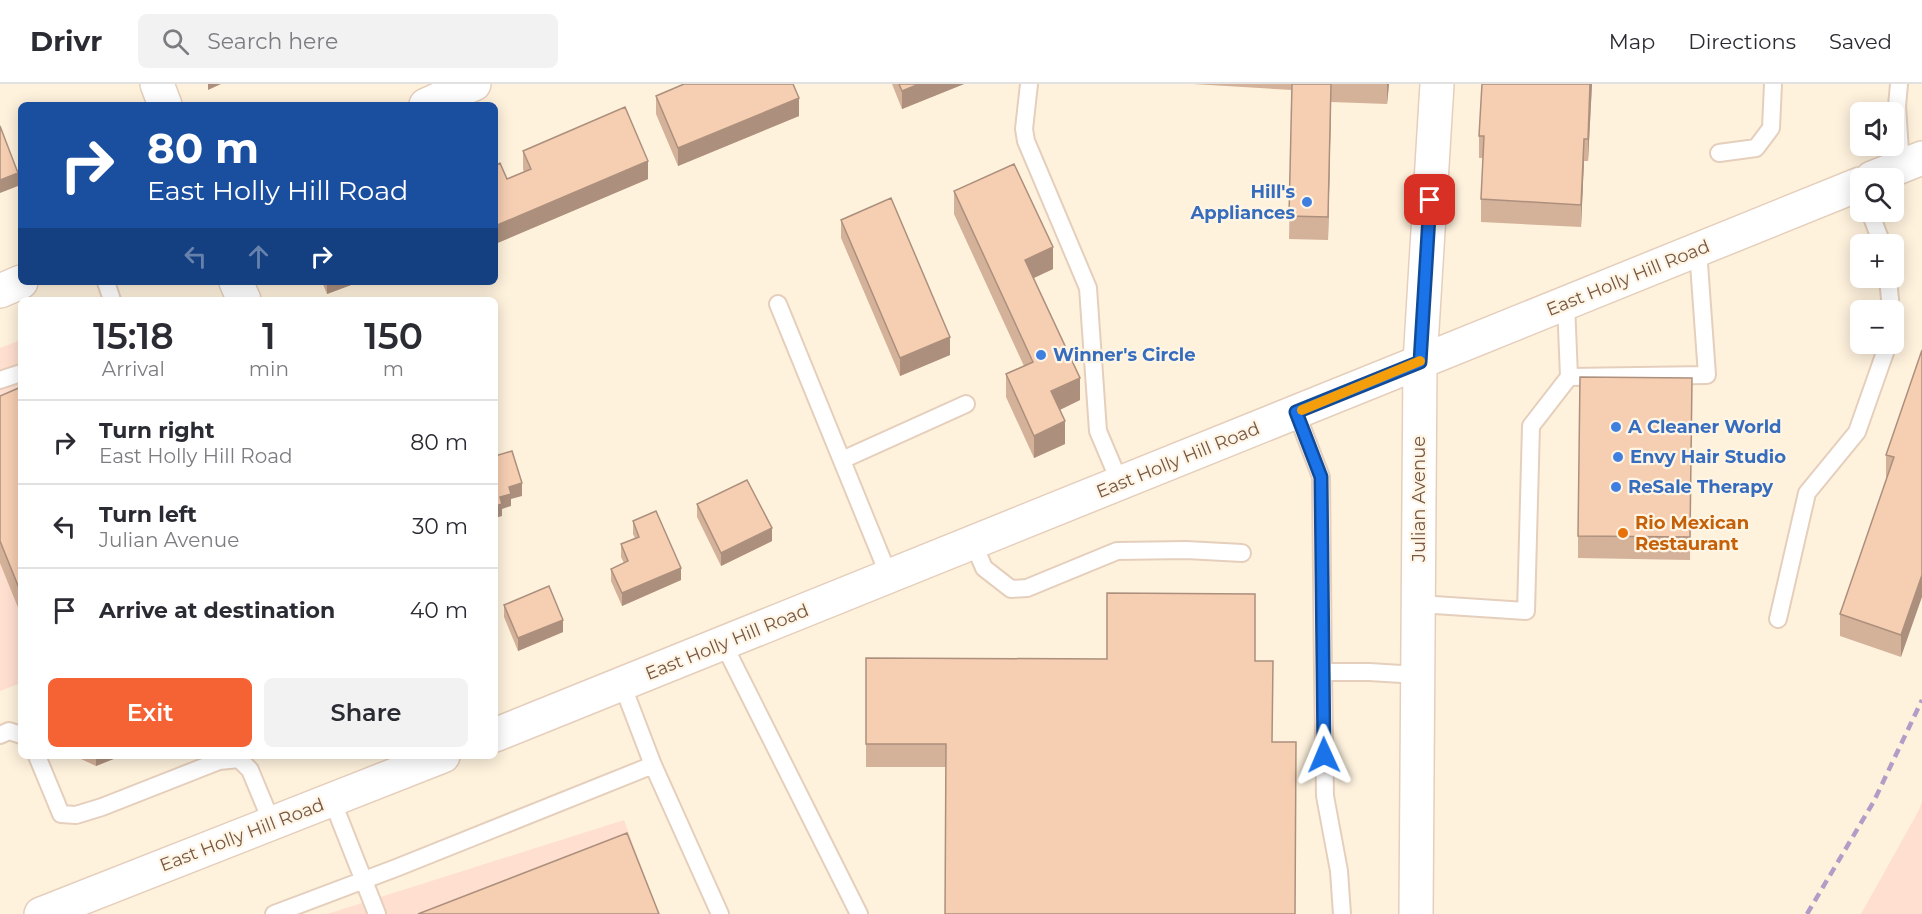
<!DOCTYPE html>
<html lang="en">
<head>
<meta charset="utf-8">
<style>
	body { margin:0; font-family:Montserrat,sans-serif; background:#f2f2f3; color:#2b2b33; height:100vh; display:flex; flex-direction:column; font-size:22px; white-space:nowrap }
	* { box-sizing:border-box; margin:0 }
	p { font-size:20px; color:#7c7c81 }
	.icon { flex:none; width:33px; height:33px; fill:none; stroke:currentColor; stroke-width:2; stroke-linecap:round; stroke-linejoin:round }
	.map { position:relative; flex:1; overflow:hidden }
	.panel { position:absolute; left:18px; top:213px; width:480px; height:462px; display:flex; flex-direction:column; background:#fff; border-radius:9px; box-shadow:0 3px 15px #0003 }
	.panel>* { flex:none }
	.hud { position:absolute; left:18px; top:18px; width:480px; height:183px; border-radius:9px; box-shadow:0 3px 15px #0003; background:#1a4fa0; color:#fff; overflow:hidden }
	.controls { position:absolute; left:1850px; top:18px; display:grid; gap:12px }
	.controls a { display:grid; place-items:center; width:54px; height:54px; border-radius:9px; background:#fff; box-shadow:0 3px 15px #0003; font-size:30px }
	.pin { position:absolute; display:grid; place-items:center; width:51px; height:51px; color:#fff; margin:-26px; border-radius:12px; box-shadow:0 3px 9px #0006 }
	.me { position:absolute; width:66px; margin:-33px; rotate:359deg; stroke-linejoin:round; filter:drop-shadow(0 0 4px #0008) }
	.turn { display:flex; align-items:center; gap:21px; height:126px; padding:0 30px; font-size:27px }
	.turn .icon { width:78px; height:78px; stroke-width:2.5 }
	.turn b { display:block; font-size:42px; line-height:51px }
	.lanes { display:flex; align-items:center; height:57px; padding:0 30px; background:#0003; justify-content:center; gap:30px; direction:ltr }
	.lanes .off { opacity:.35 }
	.eta { display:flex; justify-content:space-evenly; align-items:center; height:102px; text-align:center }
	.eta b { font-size:36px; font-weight:600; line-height:42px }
	.cta { display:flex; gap:12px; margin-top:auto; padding:12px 30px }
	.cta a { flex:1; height:69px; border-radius:9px; background:#f56335; color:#fff; font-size:24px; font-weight:600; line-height:69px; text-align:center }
	.cta a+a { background:#f2f2f3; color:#2b2b33 }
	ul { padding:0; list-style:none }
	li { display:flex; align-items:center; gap:18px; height:84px; padding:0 30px; border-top:2px solid #e1e1e2 }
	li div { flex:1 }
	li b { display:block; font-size:22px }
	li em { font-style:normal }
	header { display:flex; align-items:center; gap:36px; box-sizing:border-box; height:84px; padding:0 30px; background:#fff; border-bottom:2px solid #e1e1e2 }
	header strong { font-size:28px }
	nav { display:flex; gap:33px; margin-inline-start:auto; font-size:21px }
	.search { width:420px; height:54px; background:#f2f2f3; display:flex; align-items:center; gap:15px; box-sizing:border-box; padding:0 21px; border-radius:9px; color:#7c7c81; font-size:22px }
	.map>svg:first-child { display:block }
	.commercial { fill:#ffdfd0 }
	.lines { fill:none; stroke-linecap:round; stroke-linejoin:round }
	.service-casing { stroke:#e5cfbc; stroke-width:20 }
	.minor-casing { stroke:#e5cfbc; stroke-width:36 }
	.tertiary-casing { stroke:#e5cfbc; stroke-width:36 }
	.service { stroke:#fff; stroke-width:16 }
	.minor { stroke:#fff; stroke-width:33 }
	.tertiary { stroke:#fff; stroke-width:33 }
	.rail { stroke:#b49cc7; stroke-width:4.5; stroke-dasharray:9 6; stroke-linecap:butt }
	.wall { fill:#d4b199 }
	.shaded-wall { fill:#ac907d }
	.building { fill:#f6ceb2; stroke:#ac907d; stroke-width:1.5 }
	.route-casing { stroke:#114b97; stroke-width:15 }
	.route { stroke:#1a73e8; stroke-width:10 }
	.slow { stroke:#f59e0b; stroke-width:10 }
	.shop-dot { fill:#3f7fe0; stroke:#fff5e5; stroke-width:2 }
	.food-dot { fill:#e8710a; stroke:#fff5e5; stroke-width:2 }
	.labels { text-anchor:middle; stroke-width:4.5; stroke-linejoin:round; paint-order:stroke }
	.shop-label { font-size:18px; font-weight:bold; fill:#366cbe; stroke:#fff5e5; text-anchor:start }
	.street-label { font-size:18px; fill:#765644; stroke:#fff5e5 }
	.food-label { font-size:18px; font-weight:bold; fill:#c56008; stroke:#fff5e5; text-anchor:start }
</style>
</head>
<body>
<header>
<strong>Drivr</strong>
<div class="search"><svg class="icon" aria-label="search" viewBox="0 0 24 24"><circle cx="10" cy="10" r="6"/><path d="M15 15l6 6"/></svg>Search here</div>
<nav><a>Map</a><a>Directions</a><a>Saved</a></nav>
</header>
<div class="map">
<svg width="1922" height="830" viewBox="0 0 1922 830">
	<rect width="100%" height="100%" fill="#fef2dd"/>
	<path class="commercial" d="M21,256V599L0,607V264Z
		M1922,718V830H1861L1919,726Z
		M624,736L659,830H327Z"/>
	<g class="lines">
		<g class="service-casing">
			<path id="service" d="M1029,0L1024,45L1026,57L1088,204L1098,347L1120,399
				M1899,0L1897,22L1901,82
				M1719,69L1756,64L1771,44L1773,0
				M1870,128L1882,160
				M1888,194L1891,226
				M106,198L112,216
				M1566,219L1569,293L1707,291L1698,166
				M778,220L889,492
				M0,296L21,289
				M1296,328L1321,393L1323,588H1369L1418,591
				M842,376L966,320
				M973,458L984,484L1011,505L1027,504L1117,467L1186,466L1242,469
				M1419,520L1526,527L1531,342L1569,293
				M1778,535L1807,409L1857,348L1888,260
				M723,559L859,830
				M1323,588L1325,712L1339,787L1342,830
				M622,600L653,681L720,830
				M0,651L9,647L21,651
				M37,672L61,730L76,731L102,723L219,677L239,675L250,686L272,739
				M332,716L377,830
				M274,830L396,784L653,681"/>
		</g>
		<g class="minor-casing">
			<path id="minor" d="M157,0L165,21
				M426,21L474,0
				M1872,94L1922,74
				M236,198L244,216
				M0,207L21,198
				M1420,278L1860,100"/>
		</g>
		<g class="tertiary-casing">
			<path id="tertiary" d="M495,651L1420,278
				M41,830L443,672
				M1416,830L1420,278L1437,0"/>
		</g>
		<use href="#service" class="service"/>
		<use href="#minor" class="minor"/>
		<use href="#tertiary" class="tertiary"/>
		<path class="rail" d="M1807,830L1874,717L1922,616"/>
	</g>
	<path class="wall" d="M892,0H964L902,25Z
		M1193,0H1389L1387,20L1331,18L1328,156L1289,155L1292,6Z
		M1482,0H1592L1588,77H1584L1581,143L1481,138V115L1483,74H1479V52Z
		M656,12L799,32L678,82L656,30Z
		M523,67L648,95L495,160V82L507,95L524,88L523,85Z
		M954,107L1053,185L1034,194L1080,316L1060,326L1065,360L1034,374L1006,313V290L1024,282L954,130Z
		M841,136L950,271L900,292L841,154Z
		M322,198H359L327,210Z
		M1922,266L1901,573L1840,552V530L1887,394L1886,393V371Z
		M1692,294L1690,476L1578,474V452Z
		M21,303V531L0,479V312Z
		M697,420L772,457L721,482L697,433Z
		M633,437L681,496L622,522L611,497V485L624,479L621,473V460L635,454L633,450Z
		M504,521L563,548L518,567L504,533Z
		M866,574L1255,577L1272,658L946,683H866Z
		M80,672H121L96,682L81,675Z"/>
	<path class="shaded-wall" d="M208,0H221L208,6Z
		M919,0H964L902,25V7Z
		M1331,0V18L1328,156V133Z
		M1387,0H1389L1387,20Z
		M1590,0H1592L1588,77V55Z
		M799,14V32L678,82V64Z
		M1584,55V77L1581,143V121Z
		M648,77V95L495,160V142Z
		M18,89V102L0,109V96Z
		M1053,163V185L1025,198V176Z
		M327,198H359L327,210Z
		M950,253V271L900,292V274Z
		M1080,294V316L1051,330V307Z
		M1065,337V360L1034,374V352Z
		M522,399V412L511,415V422L502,425V432L495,434V422L500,413L509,403Z
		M772,444V457L721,482V469Z
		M681,484V496L622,522V509Z
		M1922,491V513L1901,573V551Z
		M563,536V548L518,567V554Z
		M96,672H121L96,682Z"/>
	<path class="building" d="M684,0H793L799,14L678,64L656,12Z
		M899,0H919L902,7Z
		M1292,0H1331L1328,133L1289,132Z
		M1482,0H1590L1588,55H1584L1581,121L1481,115L1484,52H1479Z
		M625,23L648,77L495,142V82L500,79L507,95L531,85L523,67Z
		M0,42L18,89L0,96Z
		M1014,80L1053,163L1025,176L1080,294L1051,307L1065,337L1034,352L1006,290L1033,278L954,107Z
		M891,114L950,253L900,274L841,136Z
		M1922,266V491L1901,551L1840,530L1894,373L1886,371Z
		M1580,293L1692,294L1690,453L1578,452Z
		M21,303V509L0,457V312Z
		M512,367L522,399L509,403L511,410L500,413L502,420L495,422V372Z
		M747,396L772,444L721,469L697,420Z
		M656,427L681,484L622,509L611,485L628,477L621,460L639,453L633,437Z
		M549,502L563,536L518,554L504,521Z
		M1107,509L1255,510V577H1273L1272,658H1296L1295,830H945L946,660H866V574L1107,575Z
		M627,749L659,830H418Z"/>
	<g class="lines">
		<g class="route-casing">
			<path id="route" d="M1324,671L1321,393L1296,328L1420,278L1430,116"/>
		</g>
		<use href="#route" class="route"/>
		<path class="slow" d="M1302,326L1420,277"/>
	</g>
	<g class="shop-dot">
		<circle cx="1307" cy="118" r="6"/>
		<circle cx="1041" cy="271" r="6"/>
		<circle cx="1616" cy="343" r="6"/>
		<circle cx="1618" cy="373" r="6"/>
		<circle cx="1616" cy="403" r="6"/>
	</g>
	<circle class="food-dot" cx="1623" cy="449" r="6"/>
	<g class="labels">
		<g class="shop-label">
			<text x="1295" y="114" text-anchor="end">Hill's<tspan x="1295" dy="21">Appliances</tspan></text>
			<text x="1053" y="277">Winner's Circle</text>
			<text x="1628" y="349">A Cleaner World</text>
			<text x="1630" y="379">Envy Hair Studio</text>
			<text x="1628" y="409">ReSale Therapy</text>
		</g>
		<g class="street-label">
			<text transform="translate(1628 194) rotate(-22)" y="6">East Holly Hill Road</text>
			<text transform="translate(1178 376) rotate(-22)" y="6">East Holly Hill Road</text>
			<text transform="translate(1419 415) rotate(-90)" y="6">Julian Avenue</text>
			<text transform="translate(727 558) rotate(-22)" y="6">East Holly Hill Road</text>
			<text transform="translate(242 751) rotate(-21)" y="6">East Holly Hill Road</text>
		</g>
		<g class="food-label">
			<text x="1635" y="445">Rio Mexican<tspan x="1635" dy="21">Restaurant</tspan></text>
		</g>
	</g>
</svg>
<div class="controls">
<a><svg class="icon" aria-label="sound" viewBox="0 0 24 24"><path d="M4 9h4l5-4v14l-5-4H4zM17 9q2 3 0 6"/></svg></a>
<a><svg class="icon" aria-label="search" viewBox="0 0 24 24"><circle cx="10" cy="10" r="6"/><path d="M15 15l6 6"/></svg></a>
<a>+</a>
<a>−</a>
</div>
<div class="pin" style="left:1430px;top:116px;background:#d93025"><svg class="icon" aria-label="arrive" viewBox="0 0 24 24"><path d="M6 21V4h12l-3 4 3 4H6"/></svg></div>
<svg class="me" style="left:1324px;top:671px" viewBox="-20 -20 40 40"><path d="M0-17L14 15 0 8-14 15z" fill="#1a73e8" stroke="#fff" stroke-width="4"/></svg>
<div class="hud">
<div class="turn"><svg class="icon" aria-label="right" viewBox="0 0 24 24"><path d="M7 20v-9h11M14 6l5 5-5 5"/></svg><div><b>80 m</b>East Holly Hill Road</div></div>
<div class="lanes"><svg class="icon off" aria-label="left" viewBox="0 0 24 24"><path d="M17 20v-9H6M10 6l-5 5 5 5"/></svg><svg class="icon off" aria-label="ahead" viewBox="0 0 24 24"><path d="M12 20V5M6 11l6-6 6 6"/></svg><svg class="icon" aria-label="right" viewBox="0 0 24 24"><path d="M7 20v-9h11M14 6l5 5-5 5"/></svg></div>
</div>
<section class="panel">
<div class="eta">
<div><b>15:18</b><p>Arrival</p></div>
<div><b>1</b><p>min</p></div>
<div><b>150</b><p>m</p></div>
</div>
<ul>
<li><svg class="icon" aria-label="right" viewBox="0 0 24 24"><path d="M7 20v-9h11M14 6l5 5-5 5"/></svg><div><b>Turn right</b><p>East Holly Hill Road</p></div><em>80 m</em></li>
<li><svg class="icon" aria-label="left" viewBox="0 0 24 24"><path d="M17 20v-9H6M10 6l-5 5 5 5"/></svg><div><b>Turn left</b><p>Julian Avenue</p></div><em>30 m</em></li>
<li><svg class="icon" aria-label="arrive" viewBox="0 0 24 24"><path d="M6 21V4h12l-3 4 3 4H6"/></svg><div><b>Arrive at destination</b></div><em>40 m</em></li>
</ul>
<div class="cta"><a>Exit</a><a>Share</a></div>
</section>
</div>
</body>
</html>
